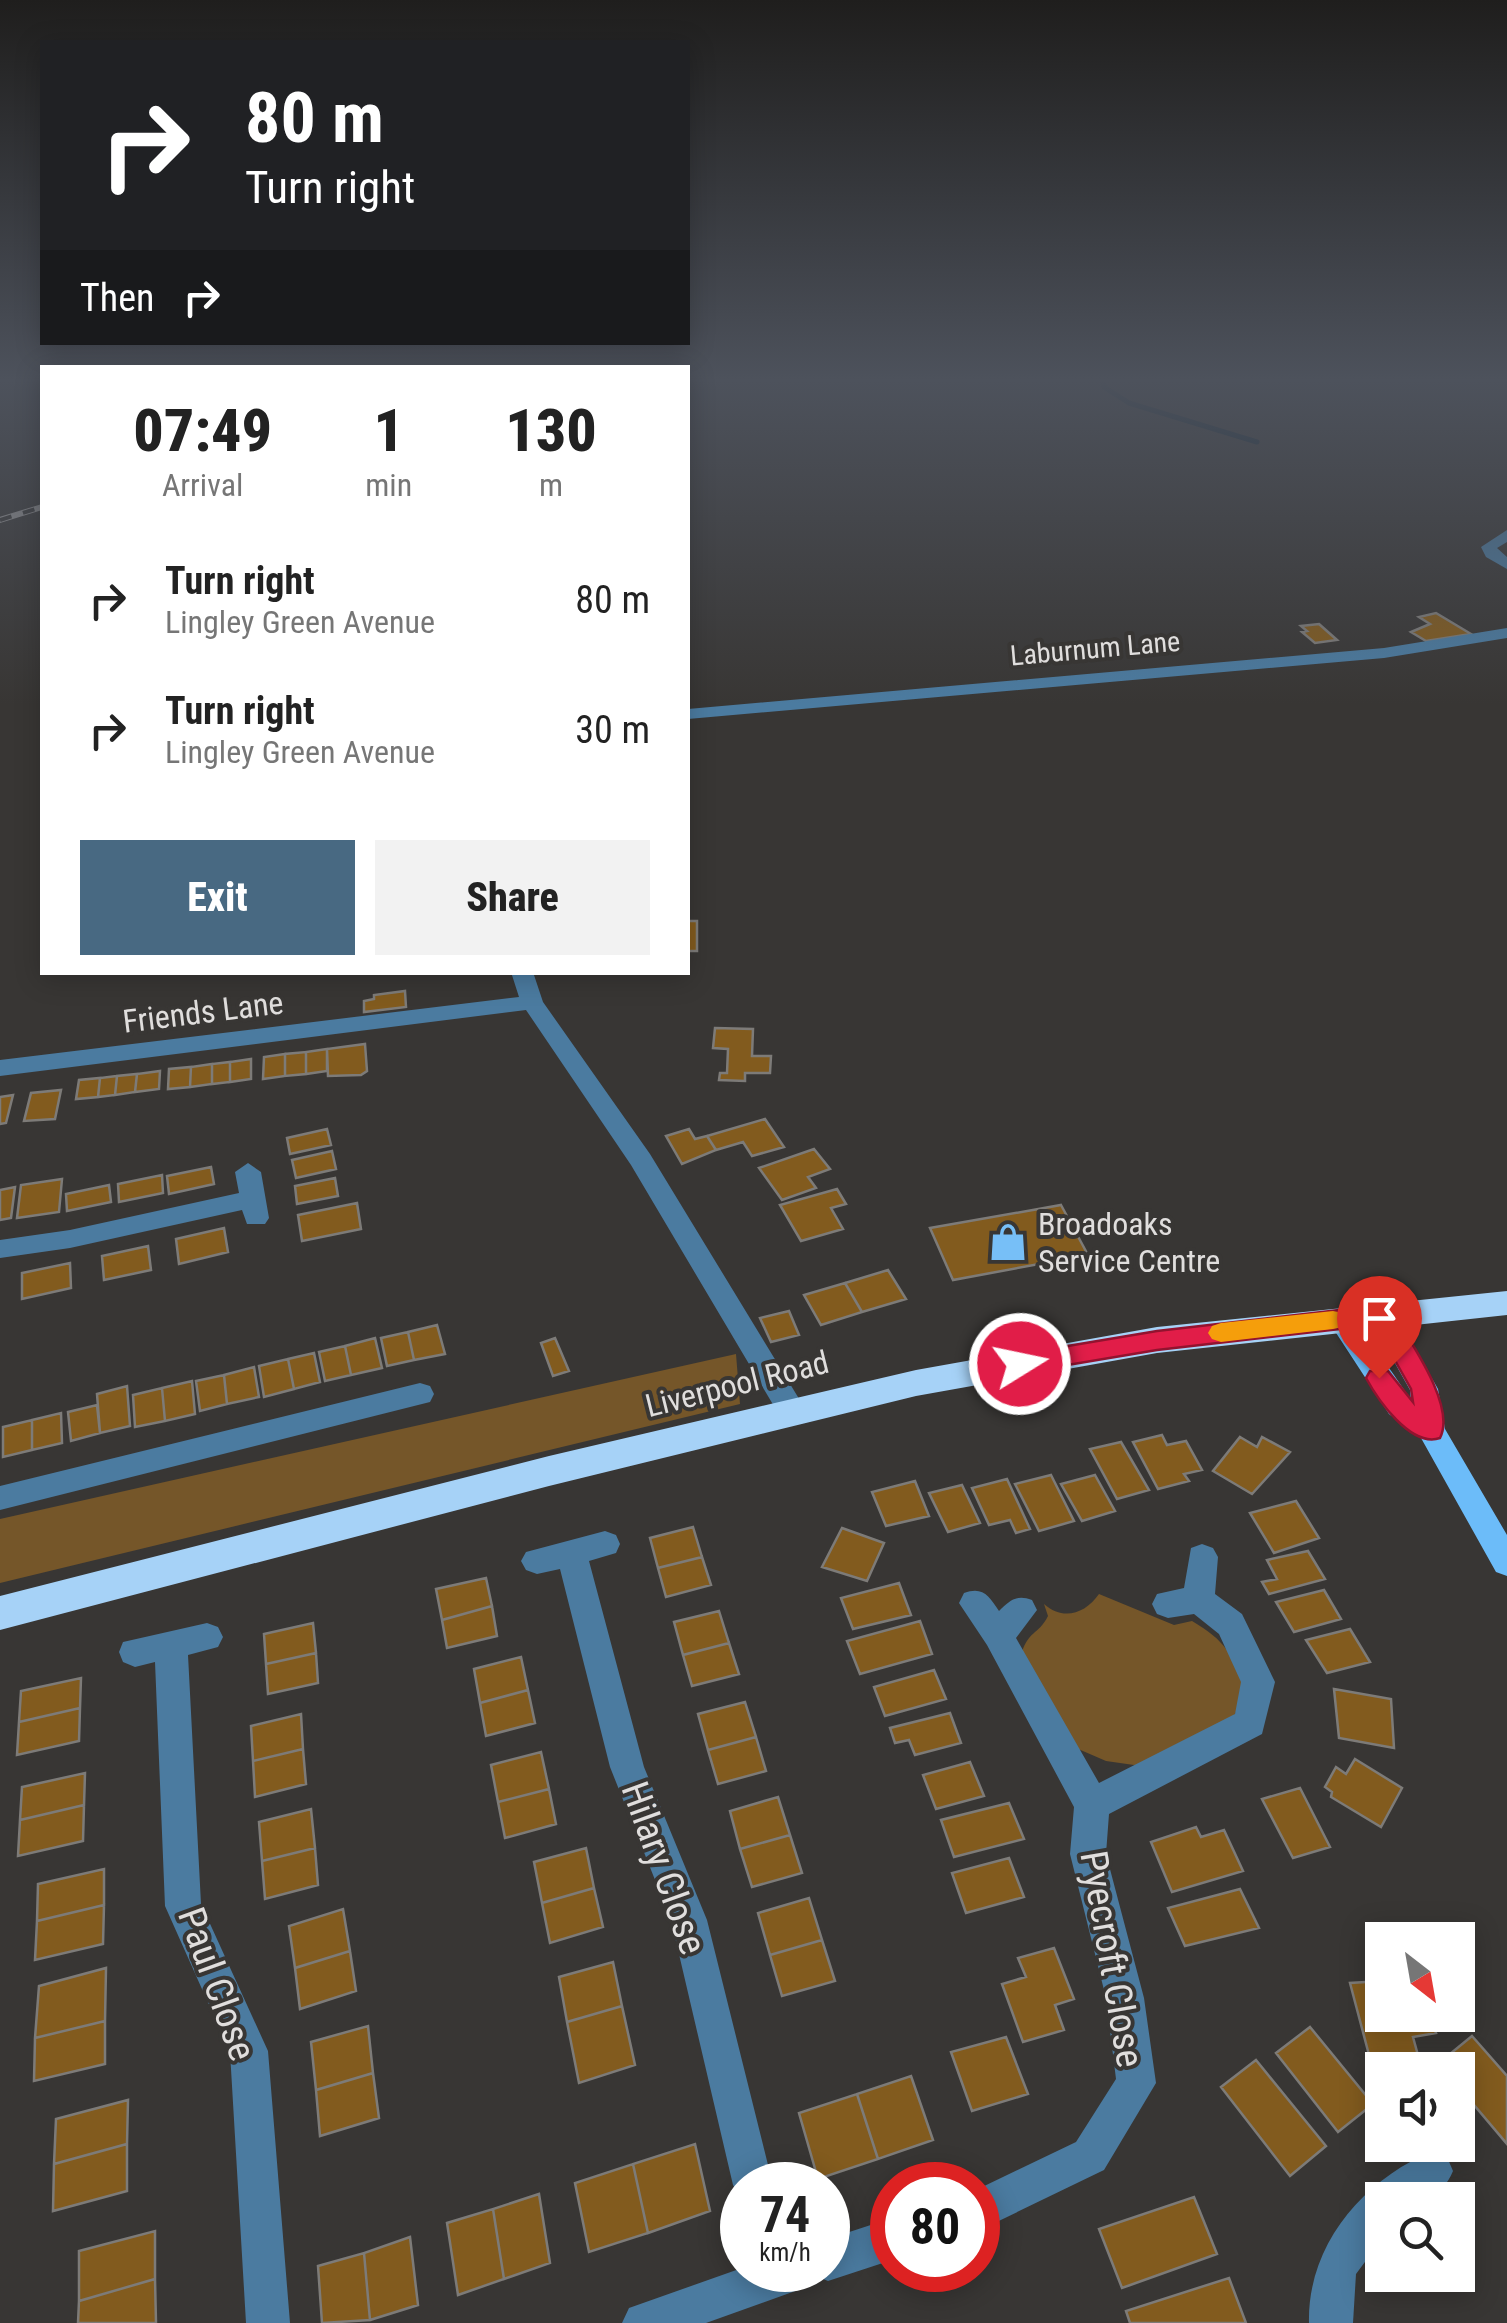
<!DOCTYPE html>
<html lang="en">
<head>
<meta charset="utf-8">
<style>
	body { margin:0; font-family:"Roboto Condensed",sans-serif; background:#f2f2f2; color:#222; height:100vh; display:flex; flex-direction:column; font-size:38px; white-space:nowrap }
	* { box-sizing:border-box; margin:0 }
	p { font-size:32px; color:#767676 }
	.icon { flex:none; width:55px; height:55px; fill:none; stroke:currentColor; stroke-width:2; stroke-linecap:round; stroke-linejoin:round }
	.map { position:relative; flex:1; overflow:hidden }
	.drawer { position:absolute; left:40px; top:365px; width:650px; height:610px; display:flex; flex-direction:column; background:#fff; border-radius:0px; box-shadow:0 5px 25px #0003 }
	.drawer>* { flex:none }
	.hud { position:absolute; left:40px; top:40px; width:650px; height:305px; border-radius:0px; box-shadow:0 5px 25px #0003; background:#202124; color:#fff; overflow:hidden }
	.needle { width:65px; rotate:149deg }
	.buttons { position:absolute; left:1365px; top:1922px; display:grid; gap:20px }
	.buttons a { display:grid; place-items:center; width:110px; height:110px; border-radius:0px; background:#fff; box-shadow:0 5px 25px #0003; font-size:50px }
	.speed { position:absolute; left:720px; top:2162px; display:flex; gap:20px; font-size:50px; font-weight:700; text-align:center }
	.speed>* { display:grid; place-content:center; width:130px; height:130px; border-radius:50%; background:#fff; box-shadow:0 5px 25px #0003; line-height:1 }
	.speed small { font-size:25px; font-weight:400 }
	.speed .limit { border:15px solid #d22; background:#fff; color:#111 }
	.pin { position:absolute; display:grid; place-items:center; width:85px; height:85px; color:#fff; margin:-102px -42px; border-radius:50% 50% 50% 0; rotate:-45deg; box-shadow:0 0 10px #0007 }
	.pin .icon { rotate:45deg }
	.me { position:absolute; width:110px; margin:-55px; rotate:80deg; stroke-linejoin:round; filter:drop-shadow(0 0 8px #0008) }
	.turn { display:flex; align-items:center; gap:35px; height:210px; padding:0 40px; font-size:45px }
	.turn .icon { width:130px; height:130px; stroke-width:2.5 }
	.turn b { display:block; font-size:70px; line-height:85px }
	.then { display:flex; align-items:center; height:95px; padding:0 40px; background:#0003; gap:20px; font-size:38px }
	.eta { display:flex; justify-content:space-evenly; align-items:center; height:170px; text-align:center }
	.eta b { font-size:60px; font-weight:800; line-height:70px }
	.action { display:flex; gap:20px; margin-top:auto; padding:20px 40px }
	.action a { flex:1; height:115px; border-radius:0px; background:#486982; color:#fff; font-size:40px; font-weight:800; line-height:115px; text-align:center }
	.action a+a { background:#f2f2f2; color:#222 }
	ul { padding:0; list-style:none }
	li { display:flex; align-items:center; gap:30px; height:130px; padding:0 40px }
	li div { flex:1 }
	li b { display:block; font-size:38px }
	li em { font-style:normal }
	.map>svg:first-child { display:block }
	.green { fill:#755629 }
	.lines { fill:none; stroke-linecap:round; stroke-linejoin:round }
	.stream { stroke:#061e2f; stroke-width:5 }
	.building { fill:#825b1e; stroke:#7d7b78; stroke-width:2.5 }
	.minor { fill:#4b7ba0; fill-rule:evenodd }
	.major { fill:#6cbcf9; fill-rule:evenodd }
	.highway { fill:#a6d2f7; fill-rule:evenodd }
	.rail-casing { stroke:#a19f9e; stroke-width:6 }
	.rail { stroke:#383634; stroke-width:4; stroke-dasharray:12; stroke-linecap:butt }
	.route { fill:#e11d48; stroke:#92132f; stroke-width:2.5 }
	.slow { fill:#f59e0b }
	.labels { text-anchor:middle; stroke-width:8; stroke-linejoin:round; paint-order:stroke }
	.far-street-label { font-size:28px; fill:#e0dedd; stroke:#383634 }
	.street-label { font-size:32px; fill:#e0dedd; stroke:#383634 }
	.poi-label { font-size:32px; fill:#e0dedd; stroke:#383634; text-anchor:start }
	.near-street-label { font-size:38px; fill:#e0dedd; stroke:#383634 }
</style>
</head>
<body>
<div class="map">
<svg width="1507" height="2323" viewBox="0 0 1507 2323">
	<rect width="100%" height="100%" fill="#383634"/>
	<path class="green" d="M736,1354L740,1404L0,1583V1519Z
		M1099,1594L1174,1625L1192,1621C1226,1641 1232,1654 1246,1690L1234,1716L1148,1767L1106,1761L1069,1745L1020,1658C1028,1629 1038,1636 1048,1616L1044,1604C1063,1621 1085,1614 1099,1594Z"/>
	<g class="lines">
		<path class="stream" d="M1102,379L1104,387L1129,403L1257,442"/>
	</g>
	<path class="building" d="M1436,613L1471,634L1426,641L1411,632L1430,624L1419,617Z
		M1319,624L1337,640L1315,643L1302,632L1307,631L1301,626Z
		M688,921H697V951H688Z
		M405,991L406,1007L364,1012V1001L374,999V995Z
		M715,1028L753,1029L752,1056H771L770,1073H745V1081L719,1080L720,1073H727L728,1049L713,1048Z
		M365,1044L367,1071L361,1075L328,1076L327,1049Z
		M327,1049V1071L306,1074V1052Z
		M306,1052V1074L285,1076V1054Z
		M285,1054V1076L263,1079L264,1057Z
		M251,1059V1079L230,1082V1062Z
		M230,1062V1082L212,1084V1064Z
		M212,1064V1084L190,1087L191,1067Z
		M191,1067L190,1087L168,1089L169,1069Z
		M160,1071L159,1089L135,1092L137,1074Z
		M137,1074L135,1092L115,1095L117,1076Z
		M117,1076L115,1095L98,1097L100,1078Z
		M100,1078L98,1097L76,1099L79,1080Z
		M61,1090L55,1119L24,1121L31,1093Z
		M13,1095L6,1123L0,1124V1097Z
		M765,1119L784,1147L752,1156L743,1142L716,1150L707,1136Z
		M327,1129L331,1145L290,1154L287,1138Z
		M689,1129L695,1139L707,1136L716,1150L682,1164L666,1136Z
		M814,1149L830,1169L808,1177L816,1188L782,1200L759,1168Z
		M332,1151L336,1169L296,1178L292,1160Z
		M211,1167L214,1184L169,1194L167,1176Z
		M162,1175L163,1193L119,1202L118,1184Z
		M335,1178L338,1196L297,1204L295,1186Z
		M62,1179L59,1212L17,1218L21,1185Z
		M109,1185L111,1202L67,1211L66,1194Z
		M15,1187L11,1218L0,1220V1190Z
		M837,1189L846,1204L831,1208L843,1229L801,1241L780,1205Z
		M357,1203L361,1229L302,1241L298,1215Z
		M1061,1205L1088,1255L953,1280L930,1228Z
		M224,1228L228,1252L179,1264L176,1239Z
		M148,1246L151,1270L104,1280L102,1256Z
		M70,1263L71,1288L22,1299V1273Z
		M888,1270L906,1299L862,1312L845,1283Z
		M845,1283L862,1312L821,1325L804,1295Z
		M789,1311L799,1335L771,1342L760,1318Z
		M437,1325L445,1354L414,1360L408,1332Z
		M408,1332L414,1360L387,1366L381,1338Z
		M375,1338L382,1368L351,1375L345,1346Z
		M555,1338L569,1371L553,1376L541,1343Z
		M345,1346L351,1375L325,1381L319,1352Z
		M314,1353L320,1382L294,1389L288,1359Z
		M288,1359L294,1389L264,1397L259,1366Z
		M254,1367L259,1397L227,1404L224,1375Z
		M224,1375L227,1404L200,1411L196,1381Z
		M192,1381L195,1414L165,1421L162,1388Z
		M127,1386L130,1426L100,1433L97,1394Z
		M162,1388L165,1421L135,1427L133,1395Z
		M97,1405L100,1433L71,1441L68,1412Z
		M61,1413L62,1443L32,1450V1420Z
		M32,1420V1450L3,1457V1427Z
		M1162,1435L1167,1445L1186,1441L1202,1470L1184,1474L1189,1481L1158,1489L1133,1442Z
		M1240,1437L1257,1447L1262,1437L1290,1452L1252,1494L1213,1471Z
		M1121,1442L1149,1490L1117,1499L1090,1449Z
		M1051,1475L1074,1521L1039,1531L1015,1484Z
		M1095,1475L1115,1511L1082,1521L1061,1484Z
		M1007,1479L1030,1529L1016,1533L1010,1520L989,1525L972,1488Z
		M915,1481L929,1516L886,1526L872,1492Z
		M962,1485L980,1523L948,1532L929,1493Z
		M1296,1501L1319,1538L1274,1553L1250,1513Z
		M693,1527L702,1557L658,1568L650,1538Z
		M842,1528L884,1543L867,1581L822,1567Z
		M1308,1551L1325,1579L1269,1594L1262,1582L1277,1579L1267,1560Z
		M702,1557L711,1585L666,1597L658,1568Z
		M486,1578L492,1606L442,1620L436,1589Z
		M899,1583L911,1615L853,1629L841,1598Z
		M1324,1590L1341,1619L1294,1632L1276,1602Z
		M492,1606L497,1636L447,1648L442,1620Z
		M719,1611L729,1643L683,1655L674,1622Z
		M920,1621L932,1654L860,1674L847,1641Z
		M313,1623L316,1653L266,1664L264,1634Z
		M1350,1629L1370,1662L1327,1673L1306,1640Z
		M729,1643L739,1674L692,1686L683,1655Z
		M316,1653L318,1683L268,1694L266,1664Z
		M521,1657L528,1690L480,1703L474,1669Z
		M934,1670L946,1699L885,1716L874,1687Z
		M81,1678L80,1708L19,1722L21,1691Z
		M1334,1689L1391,1699L1394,1748L1339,1738Z
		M528,1690L535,1723L486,1736L480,1703Z
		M745,1702L756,1737L708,1750L698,1714Z
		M80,1708L79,1741L17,1755L19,1722Z
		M950,1713L961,1743L915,1755L909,1740L895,1743L890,1728Z
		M301,1714L303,1749L253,1761L251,1726Z
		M756,1737L766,1771L718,1784L708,1750Z
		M303,1749L306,1784L255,1797L253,1761Z
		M541,1752L549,1789L498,1802L491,1765Z
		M1355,1759L1402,1788L1381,1827L1331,1797L1332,1792L1325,1787L1336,1767L1346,1774Z
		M970,1762L984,1796L936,1809L923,1775Z
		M85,1773L84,1805L20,1820L22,1787Z
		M1300,1788L1330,1847L1293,1858L1262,1799Z
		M549,1789L556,1824L505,1838L498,1802Z
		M778,1797L790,1835L740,1849L730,1811Z
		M1009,1803L1024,1839L954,1857L941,1820Z
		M84,1805L83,1841L18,1856L20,1820Z
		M311,1809L315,1848L262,1861L259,1822Z
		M1196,1827L1201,1837L1224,1830L1243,1871L1172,1892L1151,1842Z
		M790,1835L802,1873L752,1887L740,1849Z
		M315,1848L318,1885L265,1899L262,1861Z
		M586,1848L594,1888L542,1903L534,1862Z
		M1009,1858L1024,1897L966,1913L952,1873Z
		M104,1869V1905L37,1921L38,1884Z
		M594,1888L603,1927L550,1943L542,1903Z
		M1240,1889L1259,1928L1185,1946L1168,1908Z
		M809,1898L822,1940L770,1955L758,1913Z
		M104,1905L103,1944L35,1960L37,1921Z
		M343,1909L350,1951L295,1968L289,1926Z
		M822,1940L835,1981L782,1996L770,1955Z
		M1054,1948L1074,1999L1055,2005L1064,2030L1023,2042L1002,1984L1026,1977L1018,1958Z
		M350,1951L356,1991L300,2009L295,1968Z
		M613,1962L622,2006L567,2022L559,1977Z
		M106,1968L105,2021L35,2038L39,1986Z
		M1382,1981V2015H1429L1436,2033L1413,2037L1422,2070H1373L1350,1983Z
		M622,2006L635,2065L579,2083L567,2022Z
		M105,2021V2064L34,2081L35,2038Z
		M368,2026L373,2073L316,2090L311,2042Z
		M1310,2027L1373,2104L1338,2132L1276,2053Z
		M1472,2036L1507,2076V2144L1458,2086V2070H1444L1439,2063Z
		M1006,2037L1028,2094L972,2111L951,2052Z
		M1256,2060L1326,2146L1290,2176L1221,2087Z
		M373,2073L379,2118L320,2136L316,2090Z
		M911,2076L933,2140L878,2159L857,2094Z
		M857,2094L878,2159L818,2179L799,2113Z
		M128,2100L127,2144L54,2164L56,2119Z
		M127,2144V2191L53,2211L54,2164Z
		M695,2144L710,2211L648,2233L633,2164Z
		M633,2164L648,2233L589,2252L575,2183Z
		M539,2194L550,2263L504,2279L493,2209Z
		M1194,2197L1217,2254L1122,2288L1099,2229Z
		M493,2209L504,2279L458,2295L447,2223Z
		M155,2231V2279L79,2301V2251Z
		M410,2237L418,2305L370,2320L364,2253Z
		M364,2253L370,2320L322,2323L318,2266Z
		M1229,2278L1246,2323H1130L1126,2311Z
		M155,2279L156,2323H78L79,2301Z"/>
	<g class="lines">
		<path class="minor" d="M1507,530V542L1497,548L1507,557V569L1486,557L1481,547Z
			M1507,628V638L1384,658L688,719V709L1384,648Z
			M511,972H533L543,1002L650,1154L801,1402L805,1410L801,1418L791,1421L781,1418L631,1165L526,1010L0,1076V1060L519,997Z
			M248,1163L261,1172L269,1218L265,1224H247L242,1210L70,1248L0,1258V1240L70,1230L239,1193L235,1172Z
			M420,1383L430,1386L434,1394L430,1402L0,1510V1486Z
			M605,1531L616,1535L620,1544L616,1553L589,1561L644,1767L707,1920L773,2185H742V2201L733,2185L671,1920L610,1767L560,1569L537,1574L526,1570L521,1561L526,1552Z
			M1202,1544L1213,1548L1218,1557L1215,1594L1242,1614L1275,1682L1262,1734L1109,1814L1106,1854L1144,1998L1156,2083L1104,2170L978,2231V2189L1076,2142L1116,2079L1106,1998L1070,1854L1074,1807L987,1645L959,1603L964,1593C983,1586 989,1596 999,1611C1010,1600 1017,1594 1032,1600L1037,1610L1016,1638L1099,1783L1235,1714L1241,1682L1219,1634L1194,1614L1168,1618L1157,1614L1152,1604L1157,1594L1184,1588L1191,1548Z
			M207,1623L218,1627L223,1637L218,1647L188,1655L201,1904L268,2051L290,2323H246L230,2052L165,1906L155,1662L135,1667L123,1662L119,1652L123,1642Z
			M1433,2151L1447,2157L1453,2171C1440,2203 1413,2200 1382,2200V2239L1356,2274L1353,2323H1309C1307,2245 1364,2179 1433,2151Z
			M892,2218V2260L828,2281L816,2276L812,2285L706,2323H622L629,2308L742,2268L828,2270V2239Z"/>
		<path class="major" d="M1382,1305L1392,1308L1438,1389L1445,1429L1507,1535V1576L1496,1572L1421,1438L1389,1414L1327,1319L1331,1312L1341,1309L1351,1312L1411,1400L1410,1390L1368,1315L1372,1308Z"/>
		<path class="highway" d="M1507,1291V1315L1157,1353L916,1396L549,1486L0,1630V1596L549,1456L916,1370L1157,1327Z"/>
		<g class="rail-casing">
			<path id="rail" d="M0,520L42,507"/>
		</g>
		<use href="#rail" class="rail"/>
	</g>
	<linearGradient id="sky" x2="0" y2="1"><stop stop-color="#1f1e1d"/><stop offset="0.54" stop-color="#4d525c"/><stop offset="1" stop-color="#4d525c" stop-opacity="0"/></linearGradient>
	<rect width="1507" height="704" fill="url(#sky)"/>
	<path class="route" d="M1382,1305L1390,1308C1407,1337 1457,1405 1440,1438C1411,1448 1378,1400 1366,1378L1370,1371H1388L1413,1402L1411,1389L1375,1325L1157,1350L1020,1373L1011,1370L1007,1364L1011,1357L1020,1354L1157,1331Z"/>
	<path class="slow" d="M1333,1311L1342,1313L1346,1320L1342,1327L1333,1329L1221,1342L1212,1339L1208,1333L1212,1326L1221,1323Z"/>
	<defs>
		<g id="shop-bare" transform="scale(3)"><path d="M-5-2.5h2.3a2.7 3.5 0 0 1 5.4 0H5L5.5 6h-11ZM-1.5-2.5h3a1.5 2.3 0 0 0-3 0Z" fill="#77bff7" stroke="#383634" stroke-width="2.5" paint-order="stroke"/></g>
	</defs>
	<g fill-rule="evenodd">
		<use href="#shop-bare" x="1008" y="1242"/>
	</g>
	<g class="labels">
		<g class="far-street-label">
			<text transform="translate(1095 648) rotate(-5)" y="10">Laburnum Lane</text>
		</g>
		<g class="street-label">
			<text transform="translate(203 1012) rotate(-7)" y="11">Friends Lane</text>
			<text transform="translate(737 1384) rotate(-14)" y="11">Liverpool Road</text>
		</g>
		<g class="poi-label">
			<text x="1038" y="1235">Broadoaks<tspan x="1038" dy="37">Service Centre</tspan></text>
		</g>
		<g class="near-street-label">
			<text transform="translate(664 1868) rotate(70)" y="13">Hilary Close</text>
			<text transform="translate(1112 1959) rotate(80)" y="13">Pyecroft Close</text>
			<text transform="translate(217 1984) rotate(70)" y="13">Paul Close</text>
		</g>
	</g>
</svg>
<div class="buttons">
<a><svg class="needle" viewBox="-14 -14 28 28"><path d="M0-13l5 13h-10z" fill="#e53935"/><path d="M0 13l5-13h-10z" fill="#767676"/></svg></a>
<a><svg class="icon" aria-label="sound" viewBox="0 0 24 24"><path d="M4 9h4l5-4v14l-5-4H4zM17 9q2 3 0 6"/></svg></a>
<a><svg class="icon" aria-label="search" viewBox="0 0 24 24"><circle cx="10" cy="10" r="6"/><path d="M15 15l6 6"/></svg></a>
</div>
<div class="speed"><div>74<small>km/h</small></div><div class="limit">80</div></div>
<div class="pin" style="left:1379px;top:1378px;background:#d93025"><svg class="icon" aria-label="arrive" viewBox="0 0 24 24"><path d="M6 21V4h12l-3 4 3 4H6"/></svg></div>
<svg class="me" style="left:1020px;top:1364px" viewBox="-20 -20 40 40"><circle r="17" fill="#e11d48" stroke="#fff" stroke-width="3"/><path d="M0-11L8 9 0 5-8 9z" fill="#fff"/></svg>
<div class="hud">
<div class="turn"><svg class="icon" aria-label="right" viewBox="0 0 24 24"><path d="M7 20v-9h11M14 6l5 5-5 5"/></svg><div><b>80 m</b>Turn right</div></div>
<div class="then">Then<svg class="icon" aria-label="right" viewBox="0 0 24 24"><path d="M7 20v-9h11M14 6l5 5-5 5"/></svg></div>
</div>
<section class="drawer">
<div class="eta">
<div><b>07:49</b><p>Arrival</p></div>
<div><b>1</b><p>min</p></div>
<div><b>130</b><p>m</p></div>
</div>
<ul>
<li><svg class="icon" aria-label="right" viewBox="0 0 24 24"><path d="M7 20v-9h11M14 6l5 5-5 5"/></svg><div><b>Turn right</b><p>Lingley Green Avenue</p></div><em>80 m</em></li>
<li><svg class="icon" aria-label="right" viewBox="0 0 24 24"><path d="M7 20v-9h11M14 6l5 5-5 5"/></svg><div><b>Turn right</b><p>Lingley Green Avenue</p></div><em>30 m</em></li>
</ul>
<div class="action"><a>Exit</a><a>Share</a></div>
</section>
</div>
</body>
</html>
